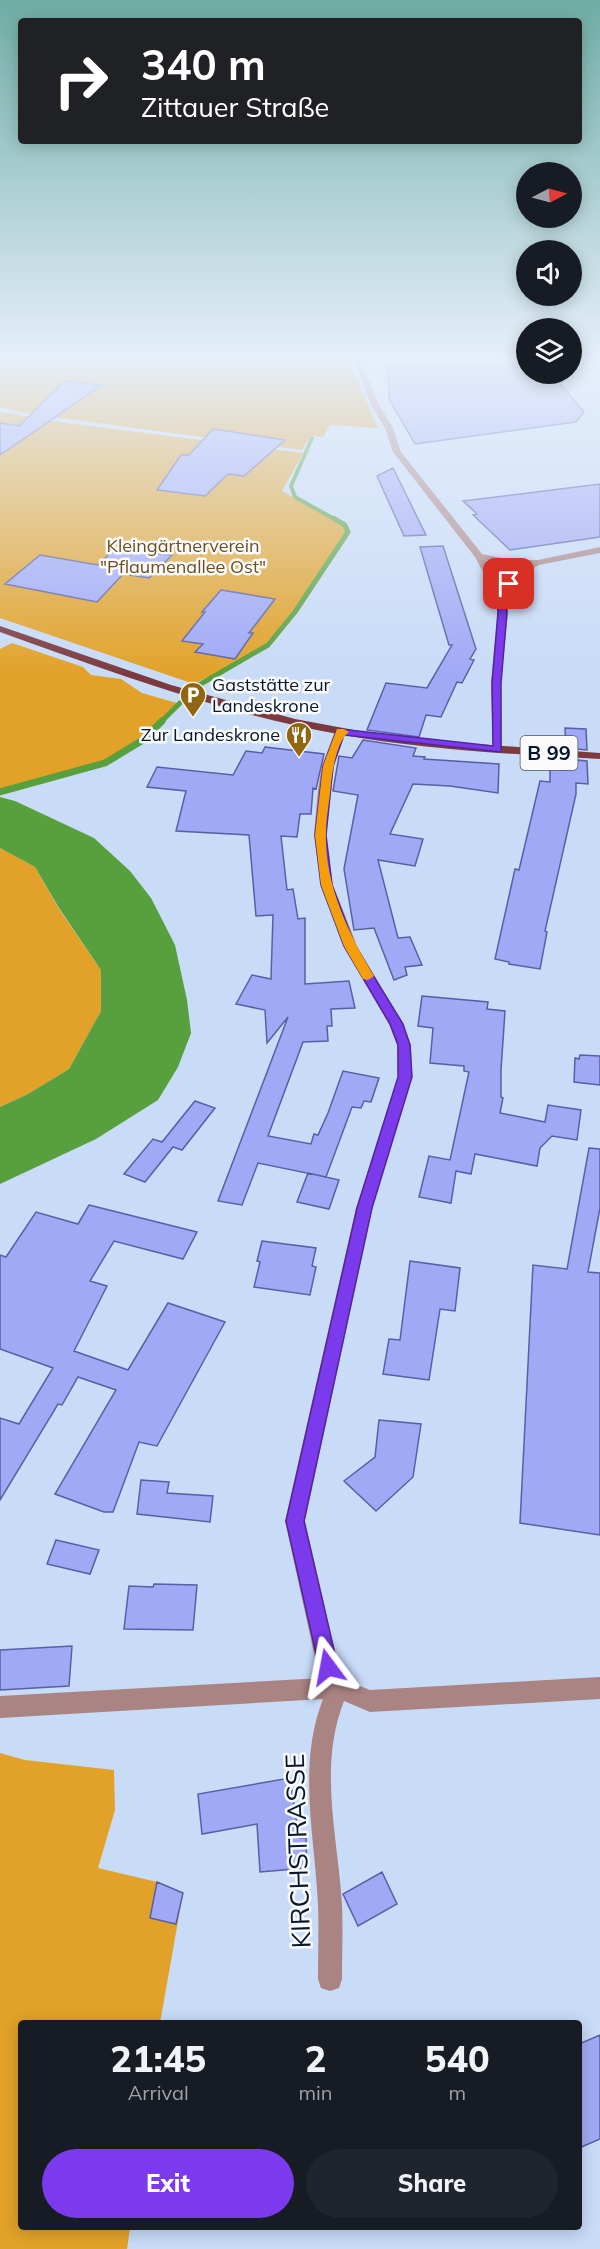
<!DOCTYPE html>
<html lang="en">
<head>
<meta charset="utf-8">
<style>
	body { margin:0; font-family:Mulish,sans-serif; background:#20242c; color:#f1f3f6; height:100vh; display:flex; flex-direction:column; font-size:22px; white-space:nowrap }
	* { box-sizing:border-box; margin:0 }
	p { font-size:20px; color:#9ea1a6 }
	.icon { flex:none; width:33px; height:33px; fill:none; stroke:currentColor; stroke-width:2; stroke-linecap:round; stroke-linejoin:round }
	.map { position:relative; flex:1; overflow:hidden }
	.details { position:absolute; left:18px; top:2020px; width:564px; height:210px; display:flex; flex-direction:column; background:#171b24; border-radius:6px; box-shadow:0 3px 15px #0003 }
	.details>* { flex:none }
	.hud { position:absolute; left:18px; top:18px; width:564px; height:126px; border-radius:6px; box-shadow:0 3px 15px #0003; background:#202124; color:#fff; overflow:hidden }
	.needle { width:39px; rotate:84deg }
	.buttons { position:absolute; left:516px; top:162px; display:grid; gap:12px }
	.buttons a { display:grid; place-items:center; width:66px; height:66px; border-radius:50%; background:#171b24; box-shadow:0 3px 15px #0003; font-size:30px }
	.pin { position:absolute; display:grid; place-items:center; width:51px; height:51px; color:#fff; margin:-26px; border-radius:12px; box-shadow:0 3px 9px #0006 }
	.me { position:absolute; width:66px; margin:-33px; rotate:347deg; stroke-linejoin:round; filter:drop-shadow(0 0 4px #0008) }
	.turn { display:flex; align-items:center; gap:21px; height:126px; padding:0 24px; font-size:27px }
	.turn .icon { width:78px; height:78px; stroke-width:2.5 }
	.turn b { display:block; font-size:42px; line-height:51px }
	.eta { display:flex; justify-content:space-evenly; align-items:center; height:102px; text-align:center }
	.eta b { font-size:36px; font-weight:800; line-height:42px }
	.action { display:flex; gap:12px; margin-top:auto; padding:12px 24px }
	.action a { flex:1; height:69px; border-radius:36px; background:#7c3aed; color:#fff; font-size:24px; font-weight:800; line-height:69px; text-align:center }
	.action a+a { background:#20242c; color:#f1f3f6 }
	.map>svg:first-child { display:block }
	.green { fill:#e2a229 }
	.water { fill:#589f3d }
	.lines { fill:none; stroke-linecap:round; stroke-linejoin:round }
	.stream-far2 { stroke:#589f3d; stroke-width:4 }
	.stream-far1 { stroke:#589f3d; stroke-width:5 }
	.stream { stroke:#589f3d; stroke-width:7 }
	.building { fill:#a0a9f5; stroke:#595fa5; stroke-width:1.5 }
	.minor { fill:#aa8383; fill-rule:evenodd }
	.primary { fill:#7c3a3e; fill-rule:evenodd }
	.route { fill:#7c3aed; stroke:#51269a; stroke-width:1.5 }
	.slow { fill:#f59e0b }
	.labels { text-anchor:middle; stroke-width:5; stroke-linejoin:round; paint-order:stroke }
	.far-park-label { font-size:18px; fill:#6b4f21; stroke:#fafafa }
	.far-poi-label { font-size:18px; fill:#05162e; stroke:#fafafa; text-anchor:start }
	.shield { fill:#fafafa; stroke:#4e5a6b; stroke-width:1.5 }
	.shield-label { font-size:20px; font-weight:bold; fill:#05162e }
	.near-street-label { font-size:26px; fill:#05162e; stroke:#fafafa }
</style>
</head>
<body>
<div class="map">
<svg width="600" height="2249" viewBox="0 0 600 2249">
	<rect width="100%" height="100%" fill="#c8dbf7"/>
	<path class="green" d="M0,360H349L378,428L330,425L323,437L311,435L302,450L36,415L0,407Z
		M0,412L67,423L303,453L282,491L343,525L346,532C324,565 292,622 263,646C243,662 217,672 194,684L0,618Z
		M12,643L83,667L91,675L121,679L142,693L177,703C165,715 154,729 142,740C103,771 46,775 0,792V649Z
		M0,848L35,867L59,909L101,970V1011L69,1069L28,1094L0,1107Z
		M0,1753L25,1760L114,1770L115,1810L98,1868L157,1882L183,1893L160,2023L21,2024V2228H130L127,2249H0Z"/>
	<path class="water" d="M0,797L15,801L94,838L130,871L151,898L175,945L187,1000L191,1033L178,1067L158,1100L96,1139L0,1184V1107L28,1094L69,1069L101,1011V970L59,908L35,867L0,848Z"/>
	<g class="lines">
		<path class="stream-far2" d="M312,438L291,486L295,497L336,520"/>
		<path class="stream-far1" d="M199,685L268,645L295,612L348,532L345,525L333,518
			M161,722L180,703"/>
		<path class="stream" d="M0,792L105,763L143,740L162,721"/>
	</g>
	<path class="building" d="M476,363L525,368L522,374H552L584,412L576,422L415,444L389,399L388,365L472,368Z
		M65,381L102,385L0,455V423L19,426Z
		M213,429L285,440L244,476L228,474L205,496L157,490L181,455H189Z
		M393,468L426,535L404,536L377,476Z
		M600,484V537L510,550L473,515L477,514L463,501Z
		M443,546L476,649L470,659L474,660L462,683L457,682L441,717L426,715L419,737L367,730L386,683L427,688L452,645H449L420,547Z
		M114,549L172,555L149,578L123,574L97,602L5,584L40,555L98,565Z
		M221,590L275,599L249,633H253L235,659L195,652L203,644L182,641L205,612H202Z
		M565,728L586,729L587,750L566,748Z
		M363,740L416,748L413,756L425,757L424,759L499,764L498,793L450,786L413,784L390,834L423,839L415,866L378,860L398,938L410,937L422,965L405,967L407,975L394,980L374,928L354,930L344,869L358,795L333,791L339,756L352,758Z
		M265,747L324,754L316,789L313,788L311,814H300L297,837L281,836L287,890L293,889L298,919L305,918V984L349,981L355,1008L331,1009L332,1026H327L328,1041L303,1042L268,1136L311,1144L314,1134L318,1135L328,1113L343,1071L379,1078L371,1102L364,1101L361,1108L352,1107L326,1177L258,1163L242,1205L218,1201L288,1017L267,1043L265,1010L236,1004L252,975L271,979L273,915L256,916L249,835L176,831L186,791L147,787L157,767L233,775L246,751L262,753Z
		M566,759L587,761L588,784L576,783V794L545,931L547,932L540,969L509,964V962L495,959L515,869L519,870L540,781L550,782V769L567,770Z
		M422,996L488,1002L487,1009L505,1011L501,1070V1097L503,1098L500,1113L545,1122L548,1105L581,1110L577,1140L552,1136L540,1148L537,1166L475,1154L471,1174L456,1171L451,1203L419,1197L429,1156L450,1160L469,1072L464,1071V1066L430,1063L433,1028L418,1026Z
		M580,1055L600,1056V1085L574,1082L575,1058L579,1059Z
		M195,1101L215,1108L182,1150L173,1147L145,1182L124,1174L153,1139L162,1142Z
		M589,1148L600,1149V1208L588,1272L600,1273V1535L520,1523L533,1265L567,1269Z
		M308,1173L339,1180L329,1209L297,1202Z
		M89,1205L197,1232L183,1259L114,1241L90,1281L107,1286L74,1351L128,1370L168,1303L225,1322L157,1446L139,1442L113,1512H104L55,1494L116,1390L78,1377L62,1405L58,1404L0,1500V1418L19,1424L53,1368L0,1349V1255L6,1257L36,1212L78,1224Z
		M262,1241L316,1248L312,1266L316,1267L310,1295L254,1287L260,1262L257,1261Z
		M410,1261L460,1268L455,1311L440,1309L429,1380L383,1374L389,1339L400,1340Z
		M379,1420L421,1424L413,1477L376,1511L344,1481L375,1457Z
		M141,1480L169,1482L167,1493L213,1496L210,1522L137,1514Z
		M56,1540L99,1550L90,1574L47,1564Z
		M154,1584L197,1585L193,1630L124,1629L129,1586L153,1587Z
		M72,1646L69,1686L0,1690V1650Z
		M290,1778L299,1838H306L307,1868L260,1872L257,1824L202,1834L198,1794Z
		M382,1872L397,1904L358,1926L343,1894Z
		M157,1882L183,1893L176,1924L150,1918Z
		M600,2035V2139L579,2148V2044Z"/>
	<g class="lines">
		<path class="minor" d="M354,360H360L379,405L393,428L401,452L482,554L511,560H538L600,547V553L539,565L521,575L505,594L508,612L501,683L502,752H494L493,750L491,683L498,612L495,594L475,557L393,452L385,428L371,405ZM486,560L511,566H527L515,571L501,587Z
			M340,728L345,731L334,766L326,835L333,885L357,946L403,1024L411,1045L412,1077L372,1208L305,1521L338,1665L345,1680L370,1690L600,1677V1699L370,1712L344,1701C318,1767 338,1837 342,1905C343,1930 342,1955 342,1979L339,1988L330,1991L321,1988L318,1979C318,1954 319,1930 318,1905C315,1836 297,1766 323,1699L0,1718V1696L322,1678L317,1667L285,1521L356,1208L398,1077L397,1045L389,1024L343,946L321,885L314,835L318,790L322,766L335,731Z"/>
		<path class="primary" d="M0,626L171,685L295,719L370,733L436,741L600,753V759C513,754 425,750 338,734C222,713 111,672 0,632Z"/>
	</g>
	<linearGradient id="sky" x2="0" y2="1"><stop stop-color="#6eaca4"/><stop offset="0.53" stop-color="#e6effb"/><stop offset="1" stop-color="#e6effb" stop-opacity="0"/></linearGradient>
	<rect width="600" height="675" fill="url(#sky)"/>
	<path class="route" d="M506,582L513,584L504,595L507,612L501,683V752L344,735L333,766L326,835L332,885L355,946L403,1024L410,1045L412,1077L372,1208L304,1521L338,1667L335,1674L328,1677L322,1674L319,1667L286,1521L357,1208L398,1077V1045L390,1024L344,946L321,885L315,835L323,766L336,732L340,729L493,746L492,683L498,612L496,594Z"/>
	<path class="slow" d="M337,729H344L349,732C337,741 333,767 331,783C330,799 326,816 326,833C324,883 349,935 374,976L368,980L363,979L344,946L321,885L315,835L323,766Z"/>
	<defs>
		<g id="parking-pin" transform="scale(1.35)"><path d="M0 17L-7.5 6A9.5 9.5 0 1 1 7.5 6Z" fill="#916610" stroke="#fafafa"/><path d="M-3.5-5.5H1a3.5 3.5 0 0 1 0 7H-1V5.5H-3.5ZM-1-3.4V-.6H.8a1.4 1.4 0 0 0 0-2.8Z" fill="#fff"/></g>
		<g id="restaurant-pin" transform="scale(1.35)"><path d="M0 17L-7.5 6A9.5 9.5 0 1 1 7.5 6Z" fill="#916610" stroke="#fafafa"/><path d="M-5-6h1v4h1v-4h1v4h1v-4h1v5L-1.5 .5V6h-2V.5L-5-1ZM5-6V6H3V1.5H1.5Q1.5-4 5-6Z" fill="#fff"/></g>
	</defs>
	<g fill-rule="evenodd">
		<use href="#parking-pin" x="193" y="695"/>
		<use href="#restaurant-pin" x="299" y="735"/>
	</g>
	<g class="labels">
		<g class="far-park-label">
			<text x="183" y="552">Kleingärtnerverein<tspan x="183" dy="21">"Pflaumenallee Ost"</tspan></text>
		</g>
		<g class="far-poi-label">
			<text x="212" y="691">Gaststätte zur<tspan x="212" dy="21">Landeskrone</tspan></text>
			<text x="280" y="741" text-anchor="end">Zur Landeskrone</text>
		</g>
		<rect class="shield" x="520.5" y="736" width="57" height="34" rx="4.5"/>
		<g class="shield-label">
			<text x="549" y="760">B 99</text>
		</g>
		<g class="near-street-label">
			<text transform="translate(298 1851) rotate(-92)" y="9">KIRCHSTRASSE</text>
		</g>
	</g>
</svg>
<div class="buttons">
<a><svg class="needle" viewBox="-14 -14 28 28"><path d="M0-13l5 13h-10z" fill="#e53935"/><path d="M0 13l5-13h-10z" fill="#9ea1a6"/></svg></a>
<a><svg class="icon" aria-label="sound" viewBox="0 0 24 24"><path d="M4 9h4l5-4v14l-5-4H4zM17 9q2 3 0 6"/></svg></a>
<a><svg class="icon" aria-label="layers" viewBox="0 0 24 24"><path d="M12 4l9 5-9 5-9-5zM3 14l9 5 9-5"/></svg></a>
</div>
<div class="pin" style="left:509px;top:584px;background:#d93025"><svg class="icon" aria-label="arrive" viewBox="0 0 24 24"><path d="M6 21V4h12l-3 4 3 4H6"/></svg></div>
<svg class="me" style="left:328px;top:1667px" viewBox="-20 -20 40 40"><path d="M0-17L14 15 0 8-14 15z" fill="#7c3aed" stroke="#fff" stroke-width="4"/></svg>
<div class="hud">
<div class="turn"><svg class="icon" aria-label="right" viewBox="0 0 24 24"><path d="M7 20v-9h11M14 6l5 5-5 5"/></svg><div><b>340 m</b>Zittauer Straße</div></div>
</div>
<section class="details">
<div class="eta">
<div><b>21:45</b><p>Arrival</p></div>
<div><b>2</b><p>min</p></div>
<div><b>540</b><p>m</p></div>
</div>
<div class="action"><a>Exit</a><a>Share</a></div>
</section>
</div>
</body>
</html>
